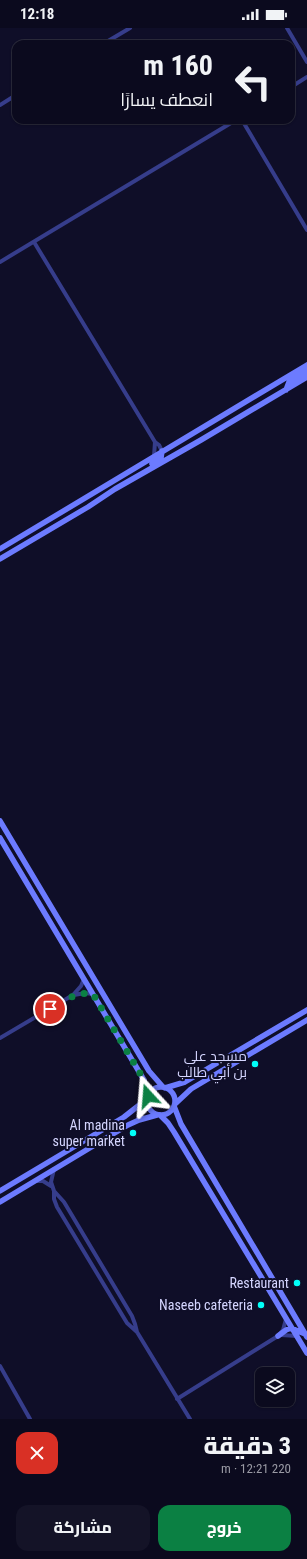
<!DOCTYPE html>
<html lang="ar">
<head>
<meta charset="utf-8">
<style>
	body { margin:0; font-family:"Roboto Condensed",Cairo,sans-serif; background:#141327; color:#f1f3f6; direction:rtl; height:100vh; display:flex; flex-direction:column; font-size:15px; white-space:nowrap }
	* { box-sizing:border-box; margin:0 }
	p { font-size:13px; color:#9a9aa4 }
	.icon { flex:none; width:22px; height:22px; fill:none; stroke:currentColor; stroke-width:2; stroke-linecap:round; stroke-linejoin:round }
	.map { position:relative; height:1391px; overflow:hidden; direction:ltr }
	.sheet { display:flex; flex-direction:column; background:#0b0a1e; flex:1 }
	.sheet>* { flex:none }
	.guide { position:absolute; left:12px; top:12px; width:283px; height:84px; border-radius:12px; box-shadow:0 1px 3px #0004,0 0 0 1px #2b2b3c; direction:rtl; background:#0b0a1e; color:#f1f3f6; overflow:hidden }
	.buttons { position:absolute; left:255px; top:1339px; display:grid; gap:8px }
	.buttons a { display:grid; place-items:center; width:40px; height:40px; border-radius:8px; background:#0b0a1e; box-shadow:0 1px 3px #0004,0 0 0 1px #2b2b3c; font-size:20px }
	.pin { position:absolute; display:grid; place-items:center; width:34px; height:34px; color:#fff; margin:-17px; border:2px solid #fff; border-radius:50%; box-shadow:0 1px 4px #0007 }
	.me { position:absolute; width:44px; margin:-22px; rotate:341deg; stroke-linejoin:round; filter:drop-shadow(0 0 3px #0008) }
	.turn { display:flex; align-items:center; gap:14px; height:84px; padding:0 16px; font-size:18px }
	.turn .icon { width:52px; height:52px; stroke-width:2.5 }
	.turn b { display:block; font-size:28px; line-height:34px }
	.round { display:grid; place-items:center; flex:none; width:42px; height:42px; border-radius:12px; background:#141327 }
	.headline { display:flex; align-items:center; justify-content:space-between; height:68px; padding:0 16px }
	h1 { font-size:24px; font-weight:800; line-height:30px }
	.action { display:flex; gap:8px; margin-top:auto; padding:8px 16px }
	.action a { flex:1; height:46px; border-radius:12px; background:#0b8043; color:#fff; font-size:16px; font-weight:800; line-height:46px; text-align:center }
	.action a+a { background:#141327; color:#f1f3f6 }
	.status { display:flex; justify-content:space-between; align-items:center; height:28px; padding:0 20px; background:#0b0a1e; direction:ltr }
	.status svg { height:11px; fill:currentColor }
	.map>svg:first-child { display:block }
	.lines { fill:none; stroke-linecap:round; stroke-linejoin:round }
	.street { stroke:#363d8b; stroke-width:4 }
	.secondary { stroke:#6c7bff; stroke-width:5.5 }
	.route { stroke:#0b8043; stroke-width:7; stroke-dasharray:0 12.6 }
	.poi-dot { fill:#01fff9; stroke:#0f0e28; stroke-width:1.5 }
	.labels { text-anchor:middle; stroke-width:4; stroke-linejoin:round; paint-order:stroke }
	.poi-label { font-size:14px; fill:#d5d6ff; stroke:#0f0e28; text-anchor:end }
</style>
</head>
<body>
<div class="status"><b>12:18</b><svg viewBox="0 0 49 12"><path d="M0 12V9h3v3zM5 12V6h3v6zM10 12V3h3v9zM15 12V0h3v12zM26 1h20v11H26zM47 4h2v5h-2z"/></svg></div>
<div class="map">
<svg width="307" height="1391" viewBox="0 0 307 1391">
	<rect width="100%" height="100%" fill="#0f0e28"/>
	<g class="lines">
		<path class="street" d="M287,0L307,34
			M103,16L130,0
			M291,59L307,49
			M0,77L16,67
			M242,92L307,202
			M34,214L155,414L159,417L162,423
			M0,234L236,92
			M154,428L155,414
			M74,967L85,965L93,966
			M0,1010L73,967L81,958L84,951
			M54,1141L51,1154L54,1163L64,1174L132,1288L135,1296L137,1304
			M37,1153H43L51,1158
			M54,1163V1171L57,1179L127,1295L137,1304L190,1391
			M281,1307L297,1308
			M0,1338L30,1391
			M177,1371L278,1308L283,1302L286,1291"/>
		<path class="secondary" d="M286,362L289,354L307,343
			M152,436L161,430L162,423
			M0,521L307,337
			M0,531L88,479L115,461L201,412L307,349
			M0,793L149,1043L163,1059
			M0,810L144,1052L148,1068
			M147 1073a14 14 0 1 1 28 0a14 14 0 1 1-28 0Z
			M165,1060L185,1054L307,982
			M175,1076L191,1061L307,992
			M174,1078L181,1096L307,1309
			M160,1087L168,1095L174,1104L307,1325
			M0,1163L124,1089L147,1071
			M0,1174L128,1097L139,1092L157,1087
			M278,1308L286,1302L291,1300L305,1306"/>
	</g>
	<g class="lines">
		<path class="route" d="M50,981C64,973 76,963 93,966L144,1052L148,1068"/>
	</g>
	<g class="poi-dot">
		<circle cx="255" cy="1036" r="4"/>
		<circle cx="133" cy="1105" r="4"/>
		<circle cx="297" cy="1255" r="4"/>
		<circle cx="261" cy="1277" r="4"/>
	</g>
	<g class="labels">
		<g class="poi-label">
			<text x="247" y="1033">مسجد علي<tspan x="247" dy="16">بن أبي طالب</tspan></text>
			<text x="125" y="1102">Al madina<tspan x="125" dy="16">super market</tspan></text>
			<text x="289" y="1260">Restaurant</text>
			<text x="253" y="1282">Naseeb cafeteria</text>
		</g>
	</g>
</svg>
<div class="buttons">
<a><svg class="icon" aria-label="layers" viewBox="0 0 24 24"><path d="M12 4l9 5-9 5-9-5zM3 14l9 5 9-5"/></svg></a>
</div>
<div class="pin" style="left:50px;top:981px;background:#d93025"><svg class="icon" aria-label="arrive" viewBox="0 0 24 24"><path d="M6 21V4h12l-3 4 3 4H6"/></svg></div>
<svg class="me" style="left:148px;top:1068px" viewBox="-20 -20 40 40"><path d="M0-17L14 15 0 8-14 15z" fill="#0b8043" stroke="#fff" stroke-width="4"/></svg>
<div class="guide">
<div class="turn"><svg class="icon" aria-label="left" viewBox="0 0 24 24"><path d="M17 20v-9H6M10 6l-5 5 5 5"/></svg><div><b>160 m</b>انعطف يسارًا</div></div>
</div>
</div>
<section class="sheet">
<div class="headline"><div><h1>3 دقيقة</h1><p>220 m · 12:21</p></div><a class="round" style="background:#d93025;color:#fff"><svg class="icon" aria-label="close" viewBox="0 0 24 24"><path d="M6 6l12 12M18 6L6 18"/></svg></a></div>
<div class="action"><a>خروج</a><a>مشاركة</a></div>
</section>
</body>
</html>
